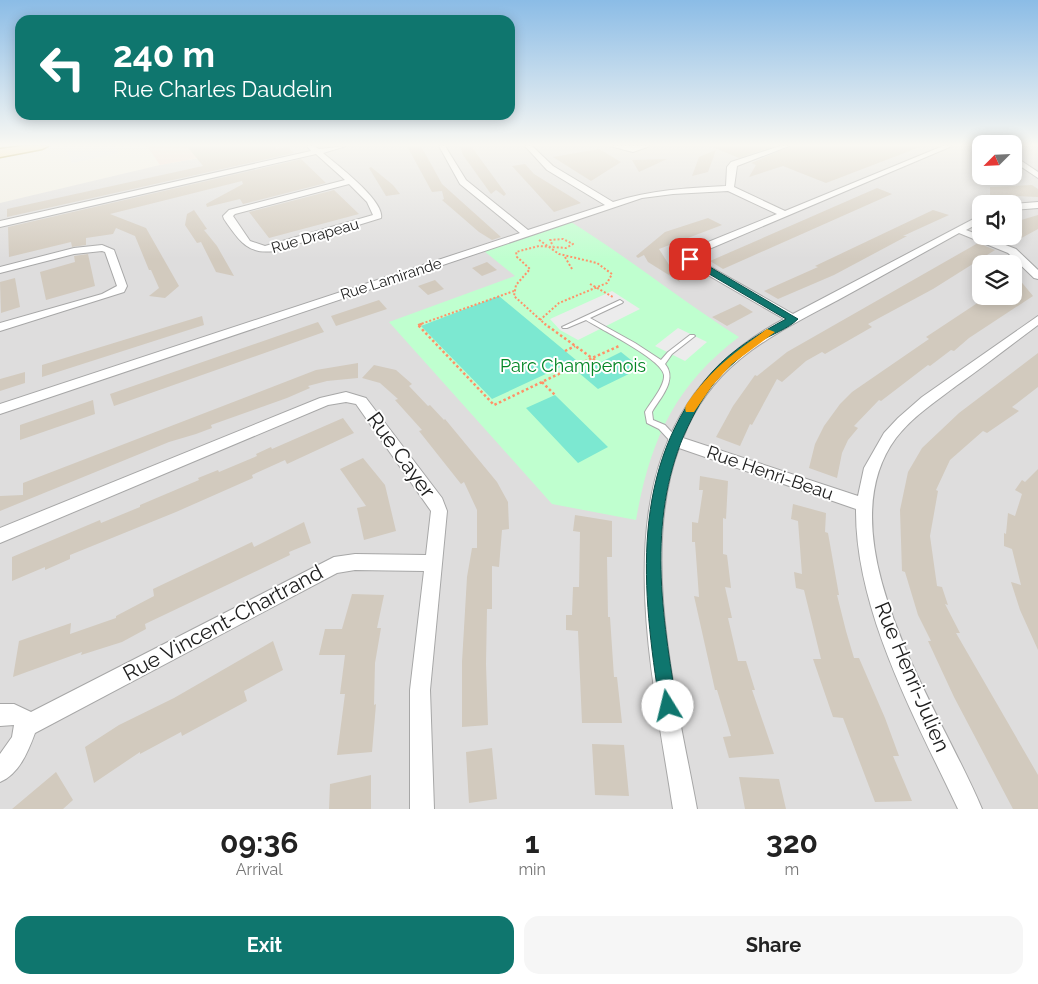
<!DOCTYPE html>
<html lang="en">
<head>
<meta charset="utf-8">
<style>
	body { margin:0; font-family:Raleway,sans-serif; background:#f6f6f6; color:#222; height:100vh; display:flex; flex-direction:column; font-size:19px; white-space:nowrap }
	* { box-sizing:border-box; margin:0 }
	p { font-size:16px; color:#767676 }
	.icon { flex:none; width:28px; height:28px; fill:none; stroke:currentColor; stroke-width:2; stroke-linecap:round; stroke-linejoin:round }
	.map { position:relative; height:809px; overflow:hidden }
	.sheet { display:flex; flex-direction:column; background:#fff; flex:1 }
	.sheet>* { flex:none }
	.guide { position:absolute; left:15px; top:15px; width:500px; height:105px; border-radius:15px; box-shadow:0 2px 12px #0003; background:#0f766e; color:#fff; overflow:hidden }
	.needle { width:32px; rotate:246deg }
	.tools { position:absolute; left:972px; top:135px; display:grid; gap:10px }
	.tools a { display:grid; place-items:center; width:50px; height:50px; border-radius:10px; background:#fff; box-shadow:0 2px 12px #0003; font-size:25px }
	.pin { position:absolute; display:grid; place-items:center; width:42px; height:42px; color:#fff; margin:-21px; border-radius:10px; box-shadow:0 2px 8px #0006 }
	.me { position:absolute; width:55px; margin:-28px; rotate:351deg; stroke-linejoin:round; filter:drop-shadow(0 0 4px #0008) }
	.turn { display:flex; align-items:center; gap:18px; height:105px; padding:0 15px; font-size:22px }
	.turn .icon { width:65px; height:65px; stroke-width:2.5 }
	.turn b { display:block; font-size:35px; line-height:42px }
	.eta { display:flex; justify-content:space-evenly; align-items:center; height:85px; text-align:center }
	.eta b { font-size:30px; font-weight:700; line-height:35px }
	.primary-button { display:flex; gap:10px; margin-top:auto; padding:10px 15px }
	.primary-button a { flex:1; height:58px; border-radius:15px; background:#0f766e; color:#fff; font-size:20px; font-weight:700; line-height:58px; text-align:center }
	.primary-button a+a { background:#f6f6f6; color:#222 }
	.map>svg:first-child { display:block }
	.residential { fill:#dedddd; fill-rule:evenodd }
	.commercial { fill:#f3dad3 }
	.park { fill:#bfffcf }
	.pitch { fill:#7ce8d1 }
	.parking { fill:#ececec }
	.building { fill:#d2cabe }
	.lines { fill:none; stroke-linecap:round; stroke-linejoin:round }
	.lane-casing { stroke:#a7a7a7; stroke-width:2 }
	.street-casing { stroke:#a7a7a7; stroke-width:2 }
	.primary-casing { stroke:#9b8200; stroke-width:3 }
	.path-far1 { stroke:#ff9268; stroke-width:2; stroke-dasharray:2 2; stroke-linecap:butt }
	.path { stroke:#ff9268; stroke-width:2.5; stroke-dasharray:2.5 2.5; stroke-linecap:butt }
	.lane { fill:#fff; fill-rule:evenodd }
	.street { fill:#fff; fill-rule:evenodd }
	.primary { fill:#ffe59c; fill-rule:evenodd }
	.route { fill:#0f766e; stroke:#0a4d48 }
	.slow { fill:#f59e0b }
	.labels { text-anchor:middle; stroke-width:4; stroke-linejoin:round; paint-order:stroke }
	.far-street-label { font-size:15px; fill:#202020; stroke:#fff }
	.park-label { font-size:18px; fill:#018523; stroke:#fff }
	.street-label { font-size:18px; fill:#202020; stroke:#fff }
	.near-street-label { font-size:21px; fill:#202020; stroke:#fff }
</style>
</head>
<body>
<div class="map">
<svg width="1038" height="809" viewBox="0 0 1038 809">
	<rect width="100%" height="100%" fill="#f1efe5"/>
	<path class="residential" d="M266,146H981V176H1014V146H1038V809H0V203L160,165ZM981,204H1014V236H981ZM981,264H1014V296H981Z"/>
	<path class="commercial" d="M147,146H264L160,165Z"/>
	<path class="park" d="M571,222C629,258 682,301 739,337C674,386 650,441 636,520L552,504L389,322L515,276L484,251Z"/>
	<path class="pitch" d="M499,296L576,360L492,399L421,326Z
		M621,352L641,368L598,389L579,373Z
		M555,395L608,447L578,463L526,408Z"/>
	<path class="parking" d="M64,146H115L119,153L72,163Z
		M612,291L640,309L578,340L560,330L550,319Z
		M678,328L707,342L685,361L655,346Z"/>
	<path class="building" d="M187,146H275L276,149L288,147L294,153L7,217V209L203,166Z
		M407,146H421L442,184L501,237L492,240L479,232L442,200L444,199L442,191L432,192Z
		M460,146H471L506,194L504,196L496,190L491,194L463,155Z
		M710,146H775L739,158Z
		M791,146H920V147L826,183L783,166L749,177L756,165L751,163Z
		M599,149L621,162L591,181L553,157Z
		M716,150L708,172L692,176L699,157Z
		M301,159L326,183L243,204L240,199L207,207L206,204L243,184L242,181L110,214L146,228L179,286L165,298L149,296L159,288L151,270H149L135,236L116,228L113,234L86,238V245L72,247L71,242L9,257L8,227Z
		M667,159L639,172L632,160Z
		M525,164L534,174L581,203L554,212L512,166Z
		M371,167L393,185L400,194L386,196L369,168Z
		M1032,185L1038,189V197L990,195V187Z
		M877,188L892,194L723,269L710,261Z
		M334,190L359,214L269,238L249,212Z
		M194,210L207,229L204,230L217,246L234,276L216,272L201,242L197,243L185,225L187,214Z
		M933,210L949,215L903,236H907L834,275L778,299L764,291L818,267L815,266Z
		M1038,215V229L1014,242V239L1006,243L989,237L1014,236V222Z
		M708,218L722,225L659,249L680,282L648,262L644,255L638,258L636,256L665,232Z
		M978,243L995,250L933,289L868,324L872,327L825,354L822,352L806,361L782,382L777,379L752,425L750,424L740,446L716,437L733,406L755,375L757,376L787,352Z
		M88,254L95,286L46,300L40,272L75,262L74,256Z
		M487,262L497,270L482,276L472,268Z
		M1014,273L1033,296L969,338L954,351L951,350L930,366L928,365L881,401L879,400L854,426L858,428L848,440L842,453L837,478L809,468L815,444L824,426L840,404L852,392L929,339L926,337L988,296H1014Z
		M15,278L20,307L1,313L0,282Z
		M435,280L444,289L428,295L418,286Z
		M379,300L387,309L336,326L331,316Z
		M740,304L753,312L727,326L712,317Z
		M202,316L204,325L42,377V365Z
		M318,322L324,332L114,406L110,394Z
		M1038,353V387L1012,407L1019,411L987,433L983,431L950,460L936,490L938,491L930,536L937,586L942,587L948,605L945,604L960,633H956L1038,775V809H1013L954,697L928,641H931L918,615L905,572L902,571L900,510L908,472L922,448L959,413Z
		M358,363V378L327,381L308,386L310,388L287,398L211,425L212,428L196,434L169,442L0,511V496L23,495V483L316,370Z
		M374,365L396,370L412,384L409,386L428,406L430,405L444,420L445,419L497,482L508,502L509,529L502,530L499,567L492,566V609H487L486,664L488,725L462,727V662L467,577L472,548H477V510L464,482L461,484L419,431L422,430L395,400L398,399L380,383L362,378Z
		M25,372V383L0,391V379Z
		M93,400L95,414L20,440V425Z
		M343,418L354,433L287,464L285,460L252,475L253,478L176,512L70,555V559L45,570V567L12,581V557L100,520L101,523L140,507V505L199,480L198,478L218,470L219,472L257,456L256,454L271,447L272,449Z
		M363,458L385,485L396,531L364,540L357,508L366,506L340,469Z
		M1038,469V650L1020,610L1011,582L1021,585L1012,549L1004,546V533L1006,534L1008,513L1015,516L1022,494L1015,490L1022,480L1025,482Z
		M700,476L728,481L726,519L723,518V554L727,555L731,588L725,587L732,618H728L738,661H746L755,690H752L774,754L729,758L723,737L731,736L717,690H715L694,596L699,597L695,542H692V522L698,523L703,490H699Z
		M793,504L826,513L825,532L828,533L839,595H837L846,631L854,658H859L885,718L899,756H893L912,801L875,802L843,718L833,717L813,659H821L804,590L796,588L794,572L802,574L798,521L791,519Z
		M575,515L612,521V557H607L608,617H610L614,677H617L622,723H582L578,631L566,630V615H572L573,587H579L580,532L573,531Z
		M304,522L311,543L289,552L290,555L145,624L146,629L122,642L81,655L82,652L13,677L19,641L71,623L70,634L116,618V616L154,596L153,589L252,542L254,547Z
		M352,594L384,595L377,628H381L375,663L374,705L376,704L372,752L337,755L345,694H340L345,655H319L325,629H342Z
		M273,641L283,670L244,691L247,701L182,736L181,732L140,754V752L94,783L85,747L119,725L174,698Z
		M592,744L624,745L629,796L595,795Z
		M492,748L497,799L469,803L466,752Z
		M56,772L73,800L63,809H12Z
		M371,775V809H329L330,784Z
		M739,777L779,779L786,809H745Z"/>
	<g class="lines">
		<g class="lane-casing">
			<path id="lane" d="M620,300L623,302L622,303L590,318L635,343L661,360L668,352L690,335H694L695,336L672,354L665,364C678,380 660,398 652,412L653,420L665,425L678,439L679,441L678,443H672L659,429L647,423L645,412C650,403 665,386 664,375C662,359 600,329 586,320L567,328H563L562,327Z"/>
		</g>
		<g class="street-casing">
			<path id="street" d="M307,146H314L319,149L346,146L323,153C336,164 385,201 381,218L274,251C247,255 238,239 224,219L223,216L229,210L345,180L316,154L0,227V221L311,151ZM349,184L367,202L373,215L265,246L250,241L233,216L235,214Z
				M439,146H445L466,180L528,230L605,205L547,170L525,146H532L553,166L613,202C650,190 687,188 726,186L727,167L731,162L780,146H789L737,166L734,187L785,211L943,146H952L695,255V258L793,314L981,215V222L966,230L1016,249L1038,270V279L1034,278L1008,253L959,233C919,255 879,278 838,300C773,335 712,362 683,438L858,496L864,468L884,433L898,418L922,397L1038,316V325C1011,345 984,366 956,386C935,402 912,417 896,438C821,539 942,712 982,809H958C915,718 855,610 856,509L679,448C639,555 677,700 697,809H673C646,633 591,421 784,319L694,267L685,259L686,251L777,214L728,191L673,194L642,198L0,414V404L520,233L460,184Z
				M610,146H650L633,152Z
				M1014,156L1038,172V178L1014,162Z
				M1038,202V208L1014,210V204Z
				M102,245L114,250L127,286L124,292L0,331V323L102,294L117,286L105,252L102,251L74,254L0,273V267L74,248Z
				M346,392L366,398L442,498L447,511L430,690L434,809H410V690L424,571L355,570L337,573L35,733C28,752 19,774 0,782V754L12,737L14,725L0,726V704H14L31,712L334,557L355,554L426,555L431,511L356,404L346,402L328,405L0,543V528L320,398Z"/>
		</g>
		<g class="primary-casing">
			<path id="primary" d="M23,146H48L42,149L0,157V149Z"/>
		</g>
		<path class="path-far1" d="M539,240L559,254L597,263L612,274L607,283L559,303L540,320
			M565,257L572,269
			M590,284L613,297
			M418,325L514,291
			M546,325L514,296L516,285L530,269L517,257L516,252L539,246L566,248L573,244L563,239L550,240L553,246"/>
		<path class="path" d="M422,324L418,325L494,405L592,358L545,324
			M565,351L575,346
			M599,363L592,358L619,346
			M542,382L555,395"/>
		<use href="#lane" class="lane"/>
		<use href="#street" class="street"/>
		<use href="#primary" class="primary"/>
	</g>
	<linearGradient id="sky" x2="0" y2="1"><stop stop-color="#8bbce6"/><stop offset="0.56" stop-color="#f9f8f3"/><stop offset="1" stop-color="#f9f8f3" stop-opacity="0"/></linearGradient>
	<rect width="1038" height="259" fill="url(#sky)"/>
	<path class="route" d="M687,257H693L798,319C788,329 772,334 759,342C747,351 733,363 722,374C705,392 694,413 684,435C647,522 662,616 677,706L675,713L668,715L662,713L660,706C642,591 628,466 713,371C733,349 760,333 786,319L687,261Z"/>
	<path class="slow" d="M767,329L775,332L732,364L712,386L694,412H686C683,406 690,400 693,395C714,367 739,349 767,329Z"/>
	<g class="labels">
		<g class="far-street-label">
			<text transform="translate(315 236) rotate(-16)" y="5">Rue Drapeau</text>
			<text transform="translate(391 279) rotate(-18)" y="5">Rue Lamirande</text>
		</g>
		<g class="park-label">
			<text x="573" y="372">Parc Champenois</text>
		</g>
		<g class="street-label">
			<text transform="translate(770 473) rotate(19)" y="6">Rue Henri-Beau</text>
		</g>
		<g class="near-street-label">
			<text transform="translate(401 455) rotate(54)" y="7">Rue Cayer</text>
			<text transform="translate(223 623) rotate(-28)" y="7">Rue Vincent-Chartrand</text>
			<text transform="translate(912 677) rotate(67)" y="7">Rue Henri-Julien</text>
		</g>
	</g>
</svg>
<div class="tools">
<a><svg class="needle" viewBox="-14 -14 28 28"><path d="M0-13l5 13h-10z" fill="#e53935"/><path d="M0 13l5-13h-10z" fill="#767676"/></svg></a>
<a><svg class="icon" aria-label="sound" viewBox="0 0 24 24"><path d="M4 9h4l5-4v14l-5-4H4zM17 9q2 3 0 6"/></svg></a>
<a><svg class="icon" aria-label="layers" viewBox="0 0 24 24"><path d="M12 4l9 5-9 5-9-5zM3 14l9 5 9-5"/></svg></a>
</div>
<div class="pin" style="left:690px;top:259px;background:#d93025"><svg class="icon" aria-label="arrive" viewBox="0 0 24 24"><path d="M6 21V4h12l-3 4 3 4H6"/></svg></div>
<svg class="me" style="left:668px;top:706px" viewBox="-20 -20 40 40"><circle r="19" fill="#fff"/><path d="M0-13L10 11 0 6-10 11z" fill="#0f766e"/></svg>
<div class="guide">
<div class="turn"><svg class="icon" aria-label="left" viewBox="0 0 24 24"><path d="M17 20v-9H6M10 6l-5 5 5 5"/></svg><div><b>240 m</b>Rue Charles Daudelin</div></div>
</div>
</div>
<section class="sheet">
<div class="eta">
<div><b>09:36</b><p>Arrival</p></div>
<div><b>1</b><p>min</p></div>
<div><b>320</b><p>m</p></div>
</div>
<div class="primary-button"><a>Exit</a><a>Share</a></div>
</section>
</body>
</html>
